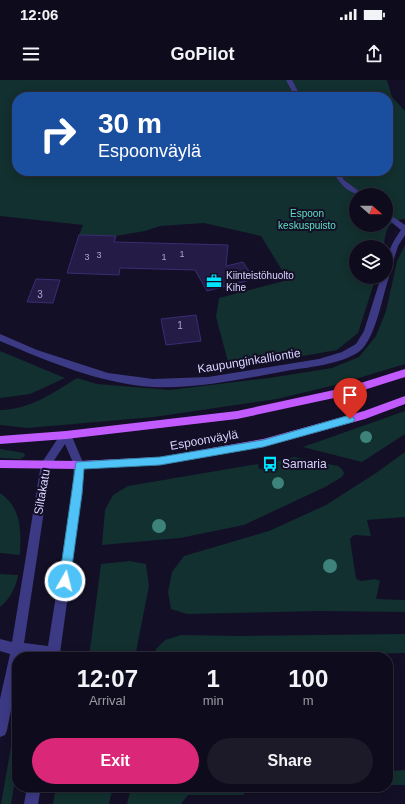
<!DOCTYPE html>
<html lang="en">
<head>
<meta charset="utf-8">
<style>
	body { margin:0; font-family:Helvetica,sans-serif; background:#1c1929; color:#f1f3f6; height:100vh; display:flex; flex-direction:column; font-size:15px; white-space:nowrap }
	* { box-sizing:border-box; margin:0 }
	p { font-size:13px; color:#9b9ba3 }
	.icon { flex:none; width:22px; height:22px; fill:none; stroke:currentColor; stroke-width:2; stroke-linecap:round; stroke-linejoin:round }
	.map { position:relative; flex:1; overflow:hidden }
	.details { position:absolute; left:12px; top:572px; width:381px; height:140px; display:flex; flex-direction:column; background:#0e0b1c; border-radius:16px; box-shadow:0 2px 10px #0003,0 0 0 1px #2e2b3b }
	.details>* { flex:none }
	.hud { position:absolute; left:12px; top:12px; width:381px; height:84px; border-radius:16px; box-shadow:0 2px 10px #0003,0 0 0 1px #2e2b3b; background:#1a4fa0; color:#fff; overflow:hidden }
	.needle { width:26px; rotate:111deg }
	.buttons { position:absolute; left:349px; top:108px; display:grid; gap:8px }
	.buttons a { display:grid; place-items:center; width:44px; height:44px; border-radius:50%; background:#0e0b1c; box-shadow:0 2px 10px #0003,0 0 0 1px #2e2b3b; font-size:20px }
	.pin { position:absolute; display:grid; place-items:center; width:34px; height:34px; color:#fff; margin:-41px -17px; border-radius:50% 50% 50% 0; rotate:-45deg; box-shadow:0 0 4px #0007 }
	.pin .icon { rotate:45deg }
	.me { position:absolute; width:44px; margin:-22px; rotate:8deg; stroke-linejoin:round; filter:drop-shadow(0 0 3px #0008) }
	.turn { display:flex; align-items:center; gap:14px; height:84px; padding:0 20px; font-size:18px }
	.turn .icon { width:52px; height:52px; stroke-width:2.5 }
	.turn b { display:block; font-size:28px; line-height:34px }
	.eta { display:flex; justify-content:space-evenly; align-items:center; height:68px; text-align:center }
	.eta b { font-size:24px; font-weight:700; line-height:28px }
	.button { display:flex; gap:8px; margin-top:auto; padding:8px 20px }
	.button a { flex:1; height:46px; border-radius:24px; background:#db2777; color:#fff; font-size:16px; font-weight:700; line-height:46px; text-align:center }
	.button a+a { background:#1c1929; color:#f1f3f6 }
	.status { display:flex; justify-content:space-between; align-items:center; height:28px; padding:0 20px; background:#0e0b1c; direction:ltr }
	.status svg { height:11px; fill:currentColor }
	header { display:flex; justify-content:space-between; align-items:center; height:52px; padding:0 20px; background:#0e0b1c; font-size:18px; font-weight:700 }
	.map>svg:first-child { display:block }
	.green { fill:#12302f; fill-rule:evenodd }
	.building { fill:#241b47; stroke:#3b2d73 }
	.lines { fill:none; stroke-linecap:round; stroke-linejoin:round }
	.minor { fill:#3d3a85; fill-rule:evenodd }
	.major { fill:#c25bff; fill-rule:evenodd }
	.tree { fill:#3d827b }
	.route { fill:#4fc3f7; stroke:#337fa1 }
	.labels { text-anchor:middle; stroke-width:4; stroke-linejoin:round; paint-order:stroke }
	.far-number-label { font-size:9px; fill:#aca6d1 }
	.far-park-label { font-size:10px; fill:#5fe0c0; stroke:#130f26 }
	.far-poi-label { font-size:10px; fill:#d9d4ff; stroke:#130f26; text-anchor:start }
	.number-label { font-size:10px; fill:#aca6d1 }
	.street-label { font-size:12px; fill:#d9d4ff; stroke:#130f26 }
	.poi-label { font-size:12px; fill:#d9d4ff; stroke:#130f26; text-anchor:start }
</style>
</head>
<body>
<div class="status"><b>12:06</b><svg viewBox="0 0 49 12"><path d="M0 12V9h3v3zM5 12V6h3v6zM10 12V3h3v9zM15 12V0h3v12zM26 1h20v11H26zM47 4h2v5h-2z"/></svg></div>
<header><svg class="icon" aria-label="menu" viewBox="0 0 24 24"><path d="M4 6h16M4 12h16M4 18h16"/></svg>GoPilot<svg class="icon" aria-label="share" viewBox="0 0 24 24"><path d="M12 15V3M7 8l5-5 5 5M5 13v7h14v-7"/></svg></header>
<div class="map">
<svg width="405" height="724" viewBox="0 0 405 724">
	<rect width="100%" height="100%" fill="#130f26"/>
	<path class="green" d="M0,0H387L392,17L405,31V139C387,140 385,152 384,167H356V197H376L358,253L337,270L230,289L216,237L219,218L288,200L261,156L204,143L160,146L145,151L116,156L79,155L83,145L0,136ZM17,17H388V91H17ZM356,115H386V145H356Z
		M405,165V284L339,304L277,319L154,337L27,348L0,345V330C29,330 53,313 77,298L97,304L170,310L269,298L332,288L359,277L376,256L386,231L397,181Z
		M0,271L65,298L30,314L0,318Z
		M405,331V354L362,382L303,367Z
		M0,369L24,373L25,376L20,379L0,378Z
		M405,372V437L367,440L371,456L354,455L350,459L356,499L361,501L375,499L380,501L376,519L405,520V532L319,531L187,534L171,529L168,512L172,492L184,476L269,451L326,425L376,393Z
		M294,377L338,386L342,389L344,393L342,397L325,407L244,445L180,458L102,465L105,430L113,415L128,406L258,384L259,389L274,386L273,382Z
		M0,413C22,428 21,451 20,475L0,473Z
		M130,481L146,484L149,506L135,577H89L101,484Z
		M0,494L18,495C16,507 10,519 0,527Z
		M405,554V573L264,576V577H155L156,569L165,560L181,555L243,556Z
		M17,654V688L11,724H1L13,655Z
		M405,690V705H388V691Z
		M56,707H113L109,724H53Z
		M131,707H249L243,715H188L181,724H127Z"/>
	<path class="building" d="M79,155L116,156L114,162L228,165L226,186L243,182L254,199L207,211L195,190L120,188L119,195L67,193Z
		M36,199L60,200L53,223L27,222Z
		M196,235L201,261L166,265L161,239Z"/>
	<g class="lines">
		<path class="minor" d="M286,0H292L301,17H295Z
			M333,91H339L344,100L364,115C350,115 339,104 333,91Z
			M386,132L405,145V155L398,166L390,192L386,195L389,197C382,218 377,251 363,268C349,283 311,287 291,290C246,298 200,309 153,307C101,304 47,281 0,261V254L37,270L108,293L153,299L208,297L319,279L342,272L356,264L364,251L381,197H386C386,176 389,167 401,150L386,138Z
			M66,351L70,352L84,385L82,414L60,573L59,577H17V600L7,650L5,655L0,657V619L10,574L0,571V559L12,562L41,384L62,352ZM65,364L74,385L72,414L48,566L24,563L51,385Z
			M27,707H41L38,724H24Z"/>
		<path class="major" d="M405,289V297L348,315L237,339L66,359L0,364V356L66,351L237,331L348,307Z
			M405,316V324L365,339L263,367L160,385L79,389L0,388V380L79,381L160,377L263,359L364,331Z"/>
	</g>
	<g class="tree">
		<circle cx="366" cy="357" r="6"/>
		<circle cx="278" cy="403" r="6"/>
		<circle cx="159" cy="446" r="7"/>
		<circle cx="330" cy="486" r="7"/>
	</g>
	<path class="route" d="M350,335L355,339L353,342L263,367L160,385L84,389L82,414L70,501L68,504L65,506L61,504L59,501L76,382L160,377L263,360Z"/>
	<defs>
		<g id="office-bare" transform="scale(1.2)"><path d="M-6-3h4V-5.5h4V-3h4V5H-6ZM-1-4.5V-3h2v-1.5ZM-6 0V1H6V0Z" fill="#00e5ff" stroke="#130f26" stroke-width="2.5" paint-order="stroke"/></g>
		<g id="bus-bare" transform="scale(1.2)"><path d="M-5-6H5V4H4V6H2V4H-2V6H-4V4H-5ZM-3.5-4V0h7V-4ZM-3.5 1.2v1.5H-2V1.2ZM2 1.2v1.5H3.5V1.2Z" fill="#00e5ff" stroke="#130f26" stroke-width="2.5" paint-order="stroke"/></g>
	</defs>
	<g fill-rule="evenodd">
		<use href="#office-bare" x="214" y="201"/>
		<use href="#bus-bare" x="270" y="384"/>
	</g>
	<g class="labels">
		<g class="far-number-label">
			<text x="182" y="177">1</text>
			<text x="99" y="178">3</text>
			<text x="87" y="180">3</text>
			<text x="164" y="180">1</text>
		</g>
		<g class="far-park-label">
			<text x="307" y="137">Espoon<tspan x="307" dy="12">keskuspuisto</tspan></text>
		</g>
		<g class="far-poi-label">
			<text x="226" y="199">Kiinteistöhuolto<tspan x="226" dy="12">Kihe</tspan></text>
		</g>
		<g class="number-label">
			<text x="40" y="218">3</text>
			<text x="180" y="249">1</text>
		</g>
		<g class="street-label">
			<text transform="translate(249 281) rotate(-9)" y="4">Kaupunginkalliontie</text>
			<text transform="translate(204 360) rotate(-10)" y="4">Espoonväylä</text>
			<text transform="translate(42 412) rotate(-80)" y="4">Siltakatu</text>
		</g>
		<g class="poi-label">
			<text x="282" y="388">Samaria</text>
		</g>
	</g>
</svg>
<div class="buttons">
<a><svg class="needle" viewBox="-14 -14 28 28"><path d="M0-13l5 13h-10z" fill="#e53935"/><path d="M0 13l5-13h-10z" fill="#9b9ba3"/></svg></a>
<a><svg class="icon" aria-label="layers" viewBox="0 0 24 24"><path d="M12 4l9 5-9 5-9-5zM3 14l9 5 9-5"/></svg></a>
</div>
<div class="pin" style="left:350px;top:339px;background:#d93025"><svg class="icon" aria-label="arrive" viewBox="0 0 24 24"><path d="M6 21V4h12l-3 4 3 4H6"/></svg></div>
<svg class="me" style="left:65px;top:501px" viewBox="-20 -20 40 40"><circle r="17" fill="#4fc3f7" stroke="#fff" stroke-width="3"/><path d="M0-11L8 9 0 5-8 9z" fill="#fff"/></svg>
<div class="hud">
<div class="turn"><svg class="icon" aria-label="right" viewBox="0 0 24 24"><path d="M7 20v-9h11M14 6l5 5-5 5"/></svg><div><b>30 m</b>Espoonväylä</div></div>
</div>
<section class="details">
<div class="eta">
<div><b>12:07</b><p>Arrival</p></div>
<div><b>1</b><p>min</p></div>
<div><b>100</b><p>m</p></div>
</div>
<div class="button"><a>Exit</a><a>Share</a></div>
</section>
</div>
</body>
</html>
